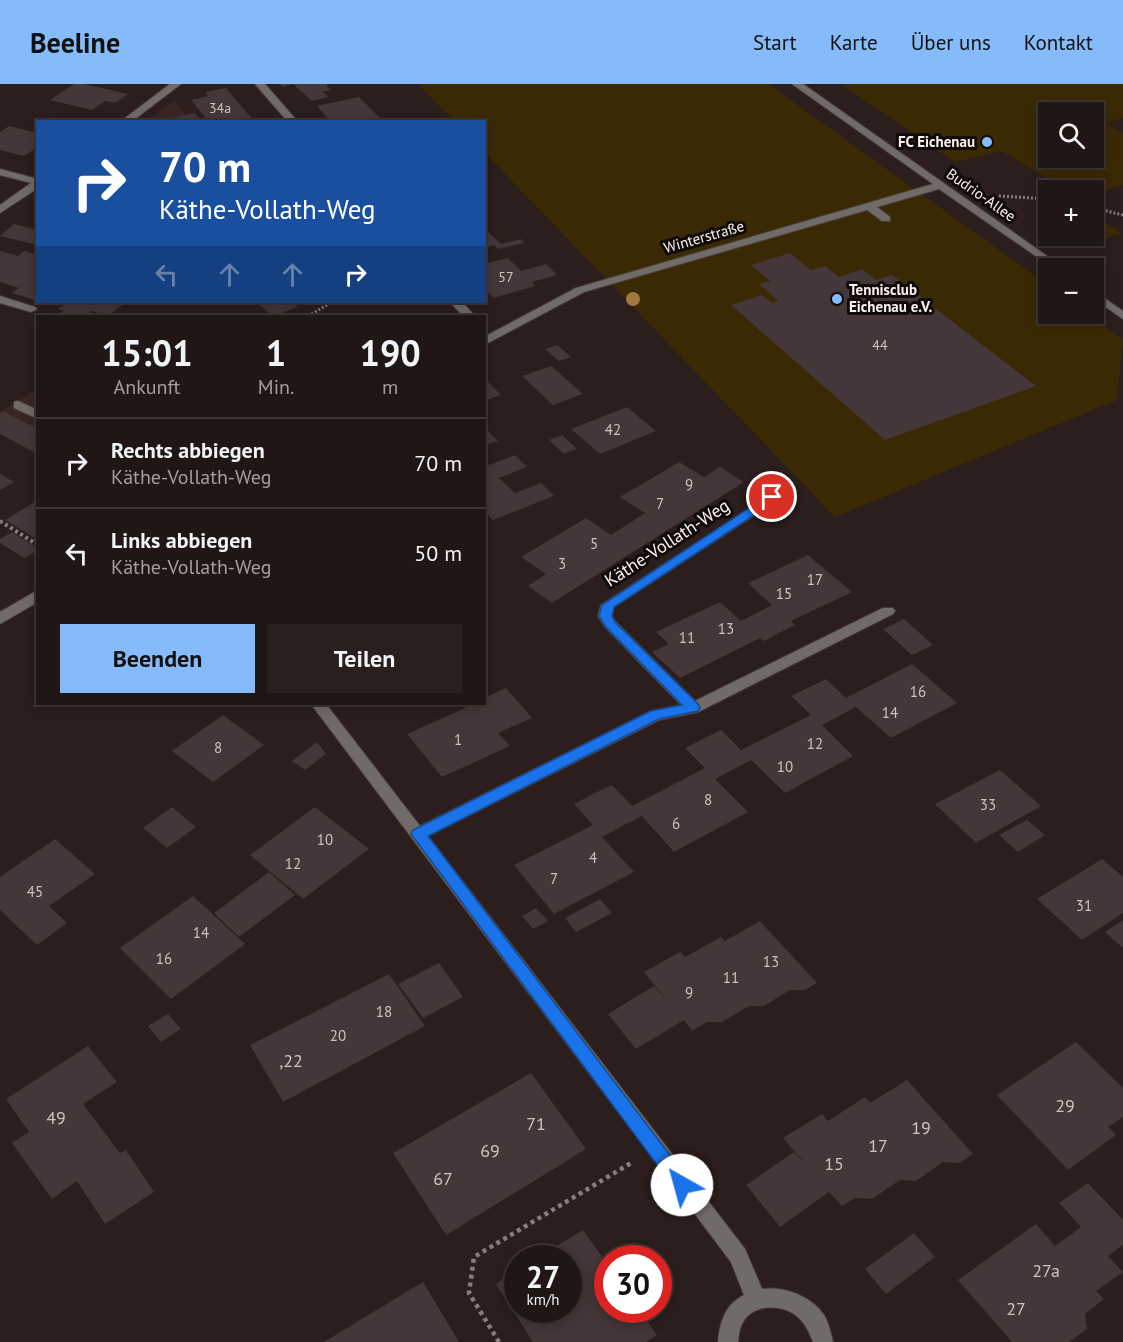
<!DOCTYPE html>
<html lang="de">
<head>
<meta charset="utf-8">
<style>
	body { margin:0; font-family:"PT Sans",sans-serif; background:#281f1e; color:#f1f3f6; height:100vh; display:flex; flex-direction:column; font-size:22px; white-space:nowrap }
	* { box-sizing:border-box; margin:0 }
	p { font-size:20px; color:#a29fa0 }
	.icon { flex:none; width:33px; height:33px; fill:none; stroke:currentColor; stroke-width:2; stroke-linecap:round; stroke-linejoin:round }
	.map { position:relative; flex:1; overflow:hidden }
	.details { position:absolute; left:36px; top:231px; width:450px; height:390px; display:flex; flex-direction:column; background:#201615; border-radius:0px; box-shadow:0 3px 15px #0003,0 0 0 2px #3d3534 }
	.details>* { flex:none }
	.guide { position:absolute; left:36px; top:36px; width:450px; height:183px; border-radius:0px; box-shadow:0 3px 15px #0003,0 0 0 2px #3d3534; background:#1a4fa0; color:#fff; overflow:hidden }
	.fabs { position:absolute; left:1038px; top:18px; display:grid; gap:12px }
	.fabs a { display:grid; place-items:center; width:66px; height:66px; border-radius:0px; background:#201615; box-shadow:0 3px 15px #0003,0 0 0 2px #3d3534; font-size:30px }
	.speed { position:absolute; left:504px; top:1161px; display:flex; gap:12px; font-size:30px; font-weight:700; text-align:center }
	.speed>* { display:grid; place-content:center; width:78px; height:78px; border-radius:50%; background:#201615; box-shadow:0 3px 15px #0003,0 0 0 2px #3d3534; line-height:1 }
	.speed small { font-size:15px; font-weight:400 }
	.speed .limit { border:9px solid #d22; background:#fff; color:#111 }
	.pin { position:absolute; display:grid; place-items:center; width:51px; height:51px; color:#fff; margin:-26px; border:3px solid #fff; border-radius:50%; box-shadow:0 2px 6px #0007 }
	.me { position:absolute; width:66px; margin:-33px; rotate:322deg; stroke-linejoin:round; filter:drop-shadow(0 0 4px #0008) }
	.turn { display:flex; align-items:center; gap:21px; height:126px; padding:0 24px; font-size:27px }
	.turn .icon { width:78px; height:78px; stroke-width:2.5 }
	.turn b { display:block; font-size:42px; line-height:51px }
	.lanes { display:flex; align-items:center; height:57px; padding:0 24px; background:#0003; justify-content:center; gap:30px; direction:ltr }
	.lanes .off { opacity:.35 }
	.eta { display:flex; justify-content:space-evenly; align-items:center; height:102px; text-align:center }
	.eta b { font-size:36px; font-weight:700; line-height:42px }
	.action { display:flex; gap:12px; margin-top:auto; padding:12px 24px }
	.action a { flex:1; height:69px; border-radius:0px; background:#86bbfb; color:#111; font-size:24px; font-weight:700; line-height:69px; text-align:center }
	.action a+a { background:#281f1e; color:#f1f3f6 }
	ul { padding:0; list-style:none }
	li { display:flex; align-items:center; gap:18px; height:90px; padding:0 24px; border-top:2px solid #3d3534 }
	li div { flex:1 }
	li b { display:block; font-size:22px }
	li em { font-style:normal }
	header { display:flex; align-items:center; gap:36px; box-sizing:border-box; height:84px; padding:0 30px; background:#86bbfb; color:#111 }
	header strong { font-size:28px }
	nav { display:flex; gap:33px; margin-inline-start:auto; font-size:21px }
	.map>svg:first-child { display:block }
	.built { fill:#392623 }
	.green { fill:#3a2a04; fill-rule:evenodd }
	.building { fill:#443639 }
	.lines { fill:none; stroke-linecap:round; stroke-linejoin:round }
	.minor-casing { stroke:#483c3a; stroke-width:2 }
	.path-far2 { stroke:#887d7b; stroke-width:3; stroke-dasharray:2 2; stroke-linecap:butt }
	.path-far1 { stroke:#887d7b; stroke-width:4; stroke-dasharray:3 3; stroke-linecap:butt }
	.path { stroke:#887d7b; stroke-width:4.5; stroke-dasharray:4 4; stroke-linecap:butt }
	.minor { fill:#716b68; fill-rule:evenodd }
	.tree { fill:#9e7b3c }
	.route { fill:#1a73e8; stroke:#114b97; stroke-width:1.5 }
	.poi-dot { fill:#86bbfb; stroke:#100a09; stroke-width:2 }
	.labels { text-anchor:middle; stroke-width:6; stroke-linejoin:round; paint-order:stroke }
	.far-number-label { font-size:14px; fill:#cdc3c2 }
	.far-poi-label { font-size:15px; font-weight:bold; fill:#fbf2f0; stroke:#100a09; text-anchor:end }
	.far-street-label { font-size:15px; fill:#fbf2f0; stroke:#100a09 }
	.number-label { font-size:15px; fill:#cdc3c2 }
	.street-label { font-size:18px; fill:#fbf2f0; stroke:#100a09 }
	.near-number-label { font-size:18px; fill:#cdc3c2 }
</style>
</head>
<body>
<header>
<strong>Beeline</strong>
<nav><a>Start</a><a>Karte</a><a>Über uns</a><a>Kontakt</a></nav>
</header>
<div class="map">
<svg width="1123" height="1258" viewBox="0 0 1123 1258">
	<rect width="100%" height="100%" fill="#2b1e1c"/>
	<path class="built" d="M174,17L191,37L146,38Z
		M37,305V370L0,350V328Z"/>
	<path class="green" d="M418,0H768L1048,201V230H1087L1123,255L1117,316L835,433L485,69L484,38L454,37Z
		M840,0H1123V34L1106,39L1123,49V101L1094,110V106H1066L1002,67L955,78ZM1048,28H1094V74H1048Z
		M1094,131L1122,149L1081,163L1063,152H1094Z"/>
	<path class="building" d="M74,0H84L128,10L115,19L105,17L92,26L50,16Z
		M280,0H329L326,2L331,6L323,8L328,13L312,17L293,0L283,3Z
		M226,4L243,24L255,38H209L191,16L208,12L205,8Z
		M359,13L382,36L331,38L317,22Z
		M195,29L202,38H172L170,34Z
		M9,42L38,49V63L24,72L0,66V48Z
		M14,140L38,146V156L33,160L0,152Z
		M484,144L501,160L521,155L524,159L498,165L494,161L484,164Z
		M0,167L18,172L24,167L38,171V217L12,209L19,204L0,198Z
		M790,169L811,186L825,182L839,193L862,185L876,196L892,191L1036,302L885,356L731,221L762,211L772,219L779,217L759,200L770,197L751,181Z
		M508,174L521,187L546,180L557,191L532,198L535,202L493,214L484,204V180Z
		M68,218H126L108,232L92,227L85,232H56L64,227L58,225Z
		M256,218H298L293,220L298,223L273,232Z
		M557,261L571,273L559,277L545,265Z
		M551,282L583,310L553,321L522,292Z
		M488,298L501,311L484,317V299Z
		M627,323L656,347L600,370L571,345Z
		M3,327L38,345V370L0,350V329Z
		M484,346H487L498,357L484,362Z
		M562,351L577,365L564,370L549,356Z
		M515,371L527,383L499,394L515,409L541,399L554,412L493,436L484,427V376L489,381Z
		M679,378L704,393L720,383L744,398L552,519L528,502L546,490L521,473L586,434L611,451L645,429L620,413Z
		M0,390L14,398L0,406Z
		M38,416V456L5,436Z
		M12,448L38,464V466L24,474L0,459V455Z
		M808,471L852,508L791,537L795,541L764,557L760,554L680,594L652,568L669,560L656,548L720,518L741,537L772,521L748,499Z
		M904,535L933,561L912,571L883,545Z
		M912,580L957,619L891,654L856,623L822,641L853,672L785,709L751,676L715,695L748,728L674,768L642,732L622,742L602,753L634,788L554,830L514,781L593,741L574,720L593,710L612,701L632,722L705,684L685,664L721,646L741,666L811,631L791,612L826,595L846,614Z
		M506,604L532,634L498,649L510,662L442,693L407,650L474,620H484V614Z
		M223,631L264,661L213,698L172,667Z
		M317,658L326,670L305,686L292,677Z
		M1000,686L1041,722L976,759L935,720Z
		M172,723L196,743L167,764L143,744Z
		M315,723L369,765L303,815L250,771Z
		M1027,736L1045,751L1018,768L999,751Z
		M55,755L95,790L49,822L67,839L37,861L0,826V793Z
		M1102,775L1123,793V829L1082,856L1037,815Z
		M269,788L295,811L239,853L214,829Z
		M193,812L245,860L171,915L120,864Z
		M600,815L612,829L576,848L565,834Z
		M536,824L548,837L533,845L522,832Z
		M1123,836V864L1105,848Z
		M760,837L817,899L805,906H790L764,922H749L722,938H707L692,947L684,936L636,965L608,930L654,902L668,918L644,888L680,868L685,873L721,853L725,857Z
		M439,879L463,913L423,934L398,900Z
		M389,890L425,942L283,1018L250,961Z
		M168,930L181,945L161,958L148,942Z
		M1076,958L1123,1004V1033L1108,1043L1116,1051L1068,1086L997,1011Z
		M88,962L117,998L83,1020L120,1069L126,1066L154,1108L105,1140L77,1097L52,1115L12,1059L29,1048L6,1015Z
		M531,989L586,1065L446,1151L393,1069Z
		M907,996L973,1070L960,1079L943,1078L916,1097L900,1096L872,1115L855,1114L842,1122L829,1108L780,1143L746,1101L794,1068L809,1084L783,1054L822,1030L828,1037L865,1013L870,1019Z
		M1088,1099L1123,1136V1161L1108,1172L1123,1188L1096,1207L1104,1215L1085,1230L1087,1245L1069,1258H1012L958,1196L1036,1140L1055,1162L1081,1143L1059,1119Z
		M583,1146L608,1181V1226H639L657,1251L646,1258H533L496,1200L518,1186V1226H568V1174H537Z
		M914,1149L935,1173L886,1210L865,1185Z
		M423,1198L459,1258H324L365,1233Z"/>
	<g class="lines">
		<g class="minor-casing">
			<path id="minor" d="M170,0H181L131,38H120Z
				M255,0H265L298,38H288Z
				M792,0H803L1064,184H1053L939,105L877,123L890,133V137H882L867,126L584,208L484,261V253L576,204L933,100Z
				M0,85L38,95V104L0,129V121L31,99L0,91Z
				M1094,207L1123,227V235L1094,215Z
				M0,212L35,223L37,225L31,228L0,219Z
				M450,218H462L475,232H463Z
				M18,317L38,326V335L14,324V318Z
				M773,409L780,413L778,416L614,523L612,532L615,537L695,617L883,524H893L895,527L893,530L698,628L659,636L428,752L745,1165L762,1205C784,1202 811,1212 824,1231C829,1239 831,1250 833,1258H813C809,1248 806,1241 799,1234C784,1219 752,1219 742,1240C739,1245 739,1252 738,1258H718C720,1237 725,1221 744,1211L731,1178L311,620H326L420,742L651,627L681,621L605,543L598,532L601,521Z
				M38,506V518L0,540V528Z"/>
		</g>
		<path class="path-far2" d="M999,112L1048,115
			M1094,124L1123,131
			M308,232L332,218"/>
		<path class="path-far1" d="M0,437L38,461"/>
		<path class="path" d="M499,1258L469,1209L474,1173L631,1079"/>
		<use href="#minor" class="minor"/>
	</g>
	<circle class="tree" cx="633" cy="215" r="7"/>
	<path class="route" d="M772,409L778,413L777,416L614,523L612,532L615,538L698,620L700,624L698,627L659,635L428,752L688,1095L691,1101L688,1106L682,1109L676,1106L411,750L413,746L651,627L682,621L606,543L599,532L602,521Z"/>
	<g class="poi-dot">
		<circle cx="987" cy="58" r="6"/>
		<circle cx="837" cy="215" r="6"/>
	</g>
	<g class="labels">
		<g class="far-number-label">
			<text x="220" y="29">34a</text>
			<text x="506" y="198">57</text>
			<text x="880" y="266">44</text>
		</g>
		<g class="far-poi-label">
			<text x="975" y="63">FC Eichenau</text>
			<text x="849" y="211" text-anchor="start">Tennisclub<tspan x="849" dy="17">Eichenau e.V.</tspan></text>
		</g>
		<g class="far-street-label">
			<text transform="translate(981 111) rotate(35)" y="5">Budrio-Allee</text>
			<text transform="translate(704 153) rotate(-16)" y="5">Winterstraße</text>
		</g>
		<g class="number-label">
			<text x="613" y="351">42</text>
			<text x="689" y="406">9</text>
			<text x="660" y="425">7</text>
			<text x="594" y="465">5</text>
			<text x="562" y="485">3</text>
			<text x="815" y="501">17</text>
			<text x="784" y="515">15</text>
			<text x="726" y="550">13</text>
			<text x="687" y="559">11</text>
			<text x="918" y="613">16</text>
			<text x="890" y="634">14</text>
			<text x="458" y="661">1</text>
			<text x="815" y="665">12</text>
			<text x="218" y="669">8</text>
			<text x="785" y="688">10</text>
			<text x="708" y="721">8</text>
			<text x="988" y="726">33</text>
			<text x="676" y="745">6</text>
			<text x="325" y="761">10</text>
			<text x="593" y="779">4</text>
			<text x="293" y="785">12</text>
			<text x="554" y="800">7</text>
			<text x="35" y="813">45</text>
			<text x="1084" y="827">31</text>
			<text x="201" y="854">14</text>
			<text x="164" y="880">16</text>
			<text x="771" y="883">13</text>
			<text x="731" y="899">11</text>
			<text x="689" y="914">9</text>
			<text x="384" y="933">18</text>
			<text x="338" y="957">20</text>
		</g>
		<g class="street-label">
			<text transform="translate(667 459) rotate(-33)" y="6">Käthe-Vollath-Weg</text>
		</g>
		<g class="near-number-label">
			<text x="291" y="983">,22</text>
			<text x="1065" y="1028">29</text>
			<text x="56" y="1040">49</text>
			<text x="536" y="1046">71</text>
			<text x="921" y="1050">19</text>
			<text x="878" y="1068">17</text>
			<text x="490" y="1073">69</text>
			<text x="834" y="1086">15</text>
			<text x="443" y="1101">67</text>
			<text x="1046" y="1193">27a</text>
			<text x="1016" y="1231">27</text>
		</g>
	</g>
</svg>
<div class="fabs">
<a><svg class="icon" aria-label="search" viewBox="0 0 24 24"><circle cx="10" cy="10" r="6"/><path d="M15 15l6 6"/></svg></a>
<a>+</a>
<a>−</a>
</div>
<div class="speed"><div>27<small>km/h</small></div><div class="limit">30</div></div>
<div class="pin" style="left:772px;top:413px;background:#d93025"><svg class="icon" aria-label="arrive" viewBox="0 0 24 24"><path d="M6 21V4h12l-3 4 3 4H6"/></svg></div>
<svg class="me" style="left:682px;top:1101px" viewBox="-20 -20 40 40"><circle r="19" fill="#fff"/><path d="M0-13L10 11 0 6-10 11z" fill="#1a73e8"/></svg>
<div class="guide">
<div class="turn"><svg class="icon" aria-label="right" viewBox="0 0 24 24"><path d="M7 20v-9h11M14 6l5 5-5 5"/></svg><div><b>70 m</b>Käthe-Vollath-Weg</div></div>
<div class="lanes"><svg class="icon off" aria-label="left" viewBox="0 0 24 24"><path d="M17 20v-9H6M10 6l-5 5 5 5"/></svg><svg class="icon off" aria-label="ahead" viewBox="0 0 24 24"><path d="M12 20V5M6 11l6-6 6 6"/></svg><svg class="icon off" aria-label="ahead" viewBox="0 0 24 24"><path d="M12 20V5M6 11l6-6 6 6"/></svg><svg class="icon" aria-label="right" viewBox="0 0 24 24"><path d="M7 20v-9h11M14 6l5 5-5 5"/></svg></div>
</div>
<section class="details">
<div class="eta">
<div><b>15:01</b><p>Ankunft</p></div>
<div><b>1</b><p>Min.</p></div>
<div><b>190</b><p>m</p></div>
</div>
<ul>
<li><svg class="icon" aria-label="right" viewBox="0 0 24 24"><path d="M7 20v-9h11M14 6l5 5-5 5"/></svg><div><b>Rechts abbiegen</b><p>Käthe-Vollath-Weg</p></div><em>70 m</em></li>
<li><svg class="icon" aria-label="left" viewBox="0 0 24 24"><path d="M17 20v-9H6M10 6l-5 5 5 5"/></svg><div><b>Links abbiegen</b><p>Käthe-Vollath-Weg</p></div><em>50 m</em></li>
</ul>
<div class="action"><a>Beenden</a><a>Teilen</a></div>
</section>
</div>
</body>
</html>
